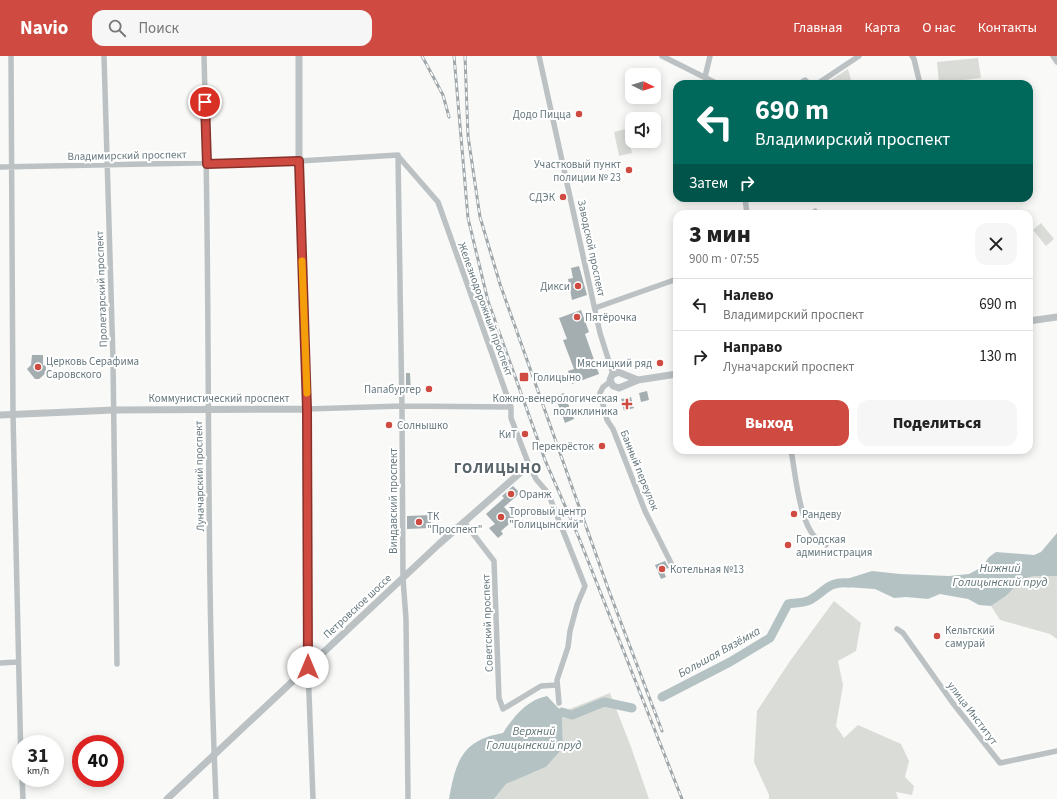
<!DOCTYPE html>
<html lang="ru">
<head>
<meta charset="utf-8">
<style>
	body { margin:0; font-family:"Source Sans 3",sans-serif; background:#f6f6f6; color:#222; height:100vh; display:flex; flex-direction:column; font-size:15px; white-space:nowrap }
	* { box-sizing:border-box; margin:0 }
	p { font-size:13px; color:#767676 }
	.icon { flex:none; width:22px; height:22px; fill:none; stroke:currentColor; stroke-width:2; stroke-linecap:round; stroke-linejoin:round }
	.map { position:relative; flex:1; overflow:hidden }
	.drawer { position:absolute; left:673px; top:154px; width:360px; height:244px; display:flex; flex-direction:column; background:#fff; border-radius:12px; box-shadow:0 2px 10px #0003 }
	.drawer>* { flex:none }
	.banner { position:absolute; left:673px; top:24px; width:360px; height:122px; border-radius:12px; box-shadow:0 2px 10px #0003; background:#00695c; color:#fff; overflow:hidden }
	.needle { width:26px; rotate:95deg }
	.tools { position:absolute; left:625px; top:12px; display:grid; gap:8px }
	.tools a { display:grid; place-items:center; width:36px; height:36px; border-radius:8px; background:#fff; box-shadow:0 2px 10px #0003; font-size:20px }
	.speed { position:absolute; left:12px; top:679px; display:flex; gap:8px; font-size:20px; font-weight:700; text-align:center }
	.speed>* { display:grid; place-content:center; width:52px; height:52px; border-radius:50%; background:#fff; box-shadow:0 2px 10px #0003; line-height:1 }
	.speed small { font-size:10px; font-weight:400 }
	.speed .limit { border:6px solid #d22; background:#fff; color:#111 }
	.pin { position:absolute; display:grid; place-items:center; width:34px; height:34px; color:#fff; margin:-17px; border:2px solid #fff; border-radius:50%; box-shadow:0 1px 4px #0007 }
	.me { position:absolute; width:44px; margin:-22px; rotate:0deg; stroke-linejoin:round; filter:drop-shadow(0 0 3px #0008) }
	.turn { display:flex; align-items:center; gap:14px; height:84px; padding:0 16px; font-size:18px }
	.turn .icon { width:52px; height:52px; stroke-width:2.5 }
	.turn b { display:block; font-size:28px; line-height:34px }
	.then { display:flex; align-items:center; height:38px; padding:0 16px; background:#0003; gap:8px; font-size:15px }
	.round { display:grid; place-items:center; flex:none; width:42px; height:42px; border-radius:12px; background:#f6f6f6 }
	.head { display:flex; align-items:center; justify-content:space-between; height:68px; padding:0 16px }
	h1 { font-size:24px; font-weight:800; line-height:30px }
	.primary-button { display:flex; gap:8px; margin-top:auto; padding:8px 16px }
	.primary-button a { flex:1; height:46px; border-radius:12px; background:#cf4b41; color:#fff; font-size:16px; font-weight:800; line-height:46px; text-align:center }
	.primary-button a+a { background:#f6f6f6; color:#222 }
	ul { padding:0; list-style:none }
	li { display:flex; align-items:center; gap:12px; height:52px; padding:0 16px; border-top:1px solid #e0e0e0 }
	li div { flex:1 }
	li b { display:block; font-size:15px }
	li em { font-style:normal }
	header { display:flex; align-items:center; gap:24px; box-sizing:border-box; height:56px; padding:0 20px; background:#cf4b41; color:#fff }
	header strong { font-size:19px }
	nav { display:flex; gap:22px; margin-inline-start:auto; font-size:14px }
	.search { width:280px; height:36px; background:#f6f6f6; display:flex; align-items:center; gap:10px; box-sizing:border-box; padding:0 14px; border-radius:12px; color:#767676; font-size:15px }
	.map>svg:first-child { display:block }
	.green { fill:#daddd7 }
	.water { fill:#b5c2c4 }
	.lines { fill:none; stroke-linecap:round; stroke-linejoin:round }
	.river { stroke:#b5c2c4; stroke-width:9 }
	.building { fill:#a4aeb1 }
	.minor { stroke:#bcc2c4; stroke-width:5.5 }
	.tertiary { stroke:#bcc2c4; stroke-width:7 }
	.rail-casing { stroke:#9fa7aa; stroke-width:3 }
	.rail { stroke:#fff; stroke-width:1.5; stroke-dasharray:4.5; stroke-linecap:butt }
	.route-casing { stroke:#87312a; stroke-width:10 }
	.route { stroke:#cf4b41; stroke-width:7 }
	.slow { stroke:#f59e0b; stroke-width:7 }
	.poi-dot { fill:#cf4b41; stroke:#fff; stroke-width:1.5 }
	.labels { text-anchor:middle; stroke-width:4; stroke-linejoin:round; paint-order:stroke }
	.poi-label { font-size:11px; fill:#67787e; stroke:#fff; text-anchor:start }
	.street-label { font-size:11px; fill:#67787e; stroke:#fff }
	.water-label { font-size:12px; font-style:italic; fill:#627678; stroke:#fff }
	.district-label { font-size:15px; font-weight:bold; letter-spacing:1px; fill:#59656a; stroke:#fff }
</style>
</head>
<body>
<header>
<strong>Navio</strong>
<div class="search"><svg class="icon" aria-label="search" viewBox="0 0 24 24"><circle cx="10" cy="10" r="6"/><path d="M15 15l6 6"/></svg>Поиск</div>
<nav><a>Главная</a><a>Карта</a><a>О нас</a><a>Контакты</a></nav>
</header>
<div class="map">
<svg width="1057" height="743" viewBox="0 0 1057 743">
	<rect width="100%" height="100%" fill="#f9f9f7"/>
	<path class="green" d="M978,2L981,22L939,27L937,6Z
		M848,13L852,28H825Z
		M630,72L632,74V85H638L639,87L630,89L632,97L619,100L614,76Z
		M1041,167L1054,183L1046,190L1033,174Z
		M1034,520H1057V583L1050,578L1000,564L991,550L1006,540L1023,523Z
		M834,545L861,567L856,595L838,605L843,629L836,670L844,682L858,669L901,688L909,705L905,721L914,730L912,739L896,736L898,743H769V739L754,706L757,655L790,605Z
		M610,637L631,691L649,743H494L506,728L546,711L563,692L562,656Z"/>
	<path class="water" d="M1057,477V520H1034L1023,523L1006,540L991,550L979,549L968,543L940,538L928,543L906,541L894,542L875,533L845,531L837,526L872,515L900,518L949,520L969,518L982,511L989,501L996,496L1034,499L1041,496Z
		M547,640L562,656L563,692L546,711L506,728L494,743H449C456,705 462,684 503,677C514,660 527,644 547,640Z"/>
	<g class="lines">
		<path class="river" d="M662,641L730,606L770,582L788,548C795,547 804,547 810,544C826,535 828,525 849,527
			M553,662L562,656L572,659L604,646L632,652"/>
	</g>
	<path class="building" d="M579,210L587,239L572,244L568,223L573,222L571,212Z
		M581,254L589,276L585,278L599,318L572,328L568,315L574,313L563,284L567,283L559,262Z
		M32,299H43V309L46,310V317L39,323H35L27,313L31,309Z
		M406,317H410L411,337H406Z
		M647,335L649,344L641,346L639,337Z
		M564,337L574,363L565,367L555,340Z
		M631,341L634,352L624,355L621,343Z
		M513,430L520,437L504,451L515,463L501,475L503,478L498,482L489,472L495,468L486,458L504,442L502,440Z
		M431,459V472L407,473V460Z
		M665,505L669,512L663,514L666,521L661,523L655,509Z"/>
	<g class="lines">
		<path class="minor" d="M11,0L13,359L21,708
			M104,0L113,303L117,608
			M204,0C211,248 205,495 216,743
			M539,0L600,277L613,318
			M662,0L718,28
			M912,0L914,3L920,28
			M1053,0L1057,6
			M705,21L710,0
			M799,28L805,24L809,28
			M817,28L859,0
			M398,99L402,356L403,523L406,563L408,743
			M398,100L438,146L511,351V362L529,409L536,423L548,437L585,530L577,549L570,575L568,591L557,624L559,647
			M0,111L299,105L398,99
			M745,142L747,158
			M815,155L816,158
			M595,252L677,223
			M610,326L603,331L600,337L607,364L613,373L645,455L673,511
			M307,353L402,350L511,351
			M791,394C796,419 799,480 826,489
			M464,466L494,505L499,642L503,653L541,630L557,629
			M897,573L903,577L952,646L1000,707L1057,695
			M0,607L18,606
			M308,611L313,743
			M22,722L23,743"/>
		<path class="tertiary" d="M299,0V105L307,353L308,611
			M1029,265L1057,261
			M638,324L618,316L612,319L610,324L613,330L619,332L638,324L677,318
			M0,359L114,354L307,353
			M167,743L439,488L529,409"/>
		<g class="rail-casing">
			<path id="rail" d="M422,0L443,39L449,61
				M454,0L468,162L488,245L545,404L579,482L682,743
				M465,0L468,80L480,161L500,228L609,535L662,675"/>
		</g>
		<use href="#rail" class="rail"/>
	</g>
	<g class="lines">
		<g class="route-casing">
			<path id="route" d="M205,46L207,108L299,105L307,353L308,611"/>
		</g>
		<use href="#route" class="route"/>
		<path class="slow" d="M302,205L307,337"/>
	</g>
	<g class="poi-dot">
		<circle cx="579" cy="58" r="4"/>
		<circle cx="629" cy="114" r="4"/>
		<circle cx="563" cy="141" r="4"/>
		<circle cx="578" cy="230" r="4"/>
		<circle cx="577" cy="261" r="4"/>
		<circle cx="660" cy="307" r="4"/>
		<circle cx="38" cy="311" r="4"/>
		<rect x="519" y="316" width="10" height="10" rx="2"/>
		<circle cx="429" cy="333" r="4"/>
		<path d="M625 342h4v4h4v4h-4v4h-4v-4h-4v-4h4z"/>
		<circle cx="389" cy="369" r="4"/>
		<circle cx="525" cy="378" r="4"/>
		<circle cx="602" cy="390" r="4"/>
		<circle cx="511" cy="438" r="4"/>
		<circle cx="794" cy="458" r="4"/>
		<circle cx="501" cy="461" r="4"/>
		<circle cx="419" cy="466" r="4"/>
		<circle cx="788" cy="489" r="4"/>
		<circle cx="662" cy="513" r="4"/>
		<circle cx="937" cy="580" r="4"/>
	</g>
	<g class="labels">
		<g class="poi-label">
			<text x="571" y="62" text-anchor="end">Додо Пицца</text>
			<text x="621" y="112" text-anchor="end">Участковый пункт<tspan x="621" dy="13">полиции № 23</tspan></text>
			<text x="555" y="145" text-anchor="end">СДЭК</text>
			<text x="570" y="234" text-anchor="end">Дикси</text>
			<text x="585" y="265">Пятёрочка</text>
			<text x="46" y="309">Церковь Серафима<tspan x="46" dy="13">Саровского</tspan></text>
			<text x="652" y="311" text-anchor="end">Мясницкий ряд</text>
			<text x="533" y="325">Голицыно</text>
			<text x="421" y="337" text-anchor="end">Папабургер</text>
			<text x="618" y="346" text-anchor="end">Кожно-венерологическая<tspan x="618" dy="13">поликлиника</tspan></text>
			<text x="397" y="373">Солнышко</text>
			<text x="517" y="382" text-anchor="end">КиТ</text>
			<text x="594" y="394" text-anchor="end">Перекрёсток</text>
			<text x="519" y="442">Оранж</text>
			<text x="509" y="459">Торговый центр<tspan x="509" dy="13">"Голицынский"</tspan></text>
			<text x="802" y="462">Рандеву</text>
			<text x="427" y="464">ТК<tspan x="427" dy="13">"Проспект"</tspan></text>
			<text x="796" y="487">Городская<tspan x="796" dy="13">администрация</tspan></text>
			<text x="670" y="517">Котельная №13</text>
			<text x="945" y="578">Кельтский<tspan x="945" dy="13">самурай</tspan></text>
		</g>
		<g class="street-label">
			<text transform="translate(127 99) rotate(-1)" y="4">Владимирский проспект</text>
			<text transform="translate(592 192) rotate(78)" y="4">Заводской проспект</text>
			<text transform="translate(101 233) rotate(-92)" y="4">Пролетарский проспект</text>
			<text transform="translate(486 253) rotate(70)" y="4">Железнодорожный проспект</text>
			<text x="219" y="346">Коммунистический проспект</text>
			<text transform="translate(640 414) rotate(68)" y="4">Банный переулок</text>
			<text transform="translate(199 420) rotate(-91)" y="4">Луначарский проспект</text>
			<text transform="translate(393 445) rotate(-90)" y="4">Виндавский проспект</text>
			<text transform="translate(357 550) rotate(-43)" y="4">Петровское шоссе</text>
			<text transform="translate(487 567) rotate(-92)" y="4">Советский проспект</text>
			<text transform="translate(973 657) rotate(53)" y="4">улица Институт</text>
		</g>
		<g class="water-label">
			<text x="1000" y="516">Нижний<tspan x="1000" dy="14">Голицынский пруд</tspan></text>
			<text transform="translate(719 596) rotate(-29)" y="4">Большая Вязёмка</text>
			<text x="534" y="679">Верхний<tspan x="534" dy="14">Голицынский пруд</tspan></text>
		</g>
		<g class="district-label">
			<text x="498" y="417">ГОЛИЦЫНО</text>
		</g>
	</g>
</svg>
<div class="tools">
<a><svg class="needle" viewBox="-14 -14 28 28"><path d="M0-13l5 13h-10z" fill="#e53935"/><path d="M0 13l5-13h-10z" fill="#767676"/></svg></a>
<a><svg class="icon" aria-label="sound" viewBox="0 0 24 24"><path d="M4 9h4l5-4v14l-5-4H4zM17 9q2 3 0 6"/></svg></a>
</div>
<div class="speed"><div>31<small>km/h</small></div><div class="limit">40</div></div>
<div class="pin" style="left:205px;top:46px;background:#d93025"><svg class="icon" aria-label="arrive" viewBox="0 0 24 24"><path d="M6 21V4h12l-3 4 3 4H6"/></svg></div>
<svg class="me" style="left:308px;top:611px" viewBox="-20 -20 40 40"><circle r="19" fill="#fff"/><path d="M0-13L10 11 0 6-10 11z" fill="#cf4b41"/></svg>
<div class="banner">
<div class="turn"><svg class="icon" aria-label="left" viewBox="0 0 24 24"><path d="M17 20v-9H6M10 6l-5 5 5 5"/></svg><div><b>690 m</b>Владимирский проспект</div></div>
<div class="then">Затем<svg class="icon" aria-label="right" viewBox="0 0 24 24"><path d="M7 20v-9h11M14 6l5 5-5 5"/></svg></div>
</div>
<section class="drawer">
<div class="head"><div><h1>3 мин</h1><p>900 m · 07:55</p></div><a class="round"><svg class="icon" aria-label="close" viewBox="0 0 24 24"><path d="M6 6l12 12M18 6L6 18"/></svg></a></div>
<ul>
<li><svg class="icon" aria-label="left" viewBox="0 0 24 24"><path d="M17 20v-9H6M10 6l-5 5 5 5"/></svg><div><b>Налево</b><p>Владимирский проспект</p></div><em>690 m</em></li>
<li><svg class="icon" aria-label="right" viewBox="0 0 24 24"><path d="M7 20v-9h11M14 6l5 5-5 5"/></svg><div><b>Направо</b><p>Луначарский проспект</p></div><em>130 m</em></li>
</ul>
<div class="primary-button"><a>Выход</a><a>Поделиться</a></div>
</section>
</div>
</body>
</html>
